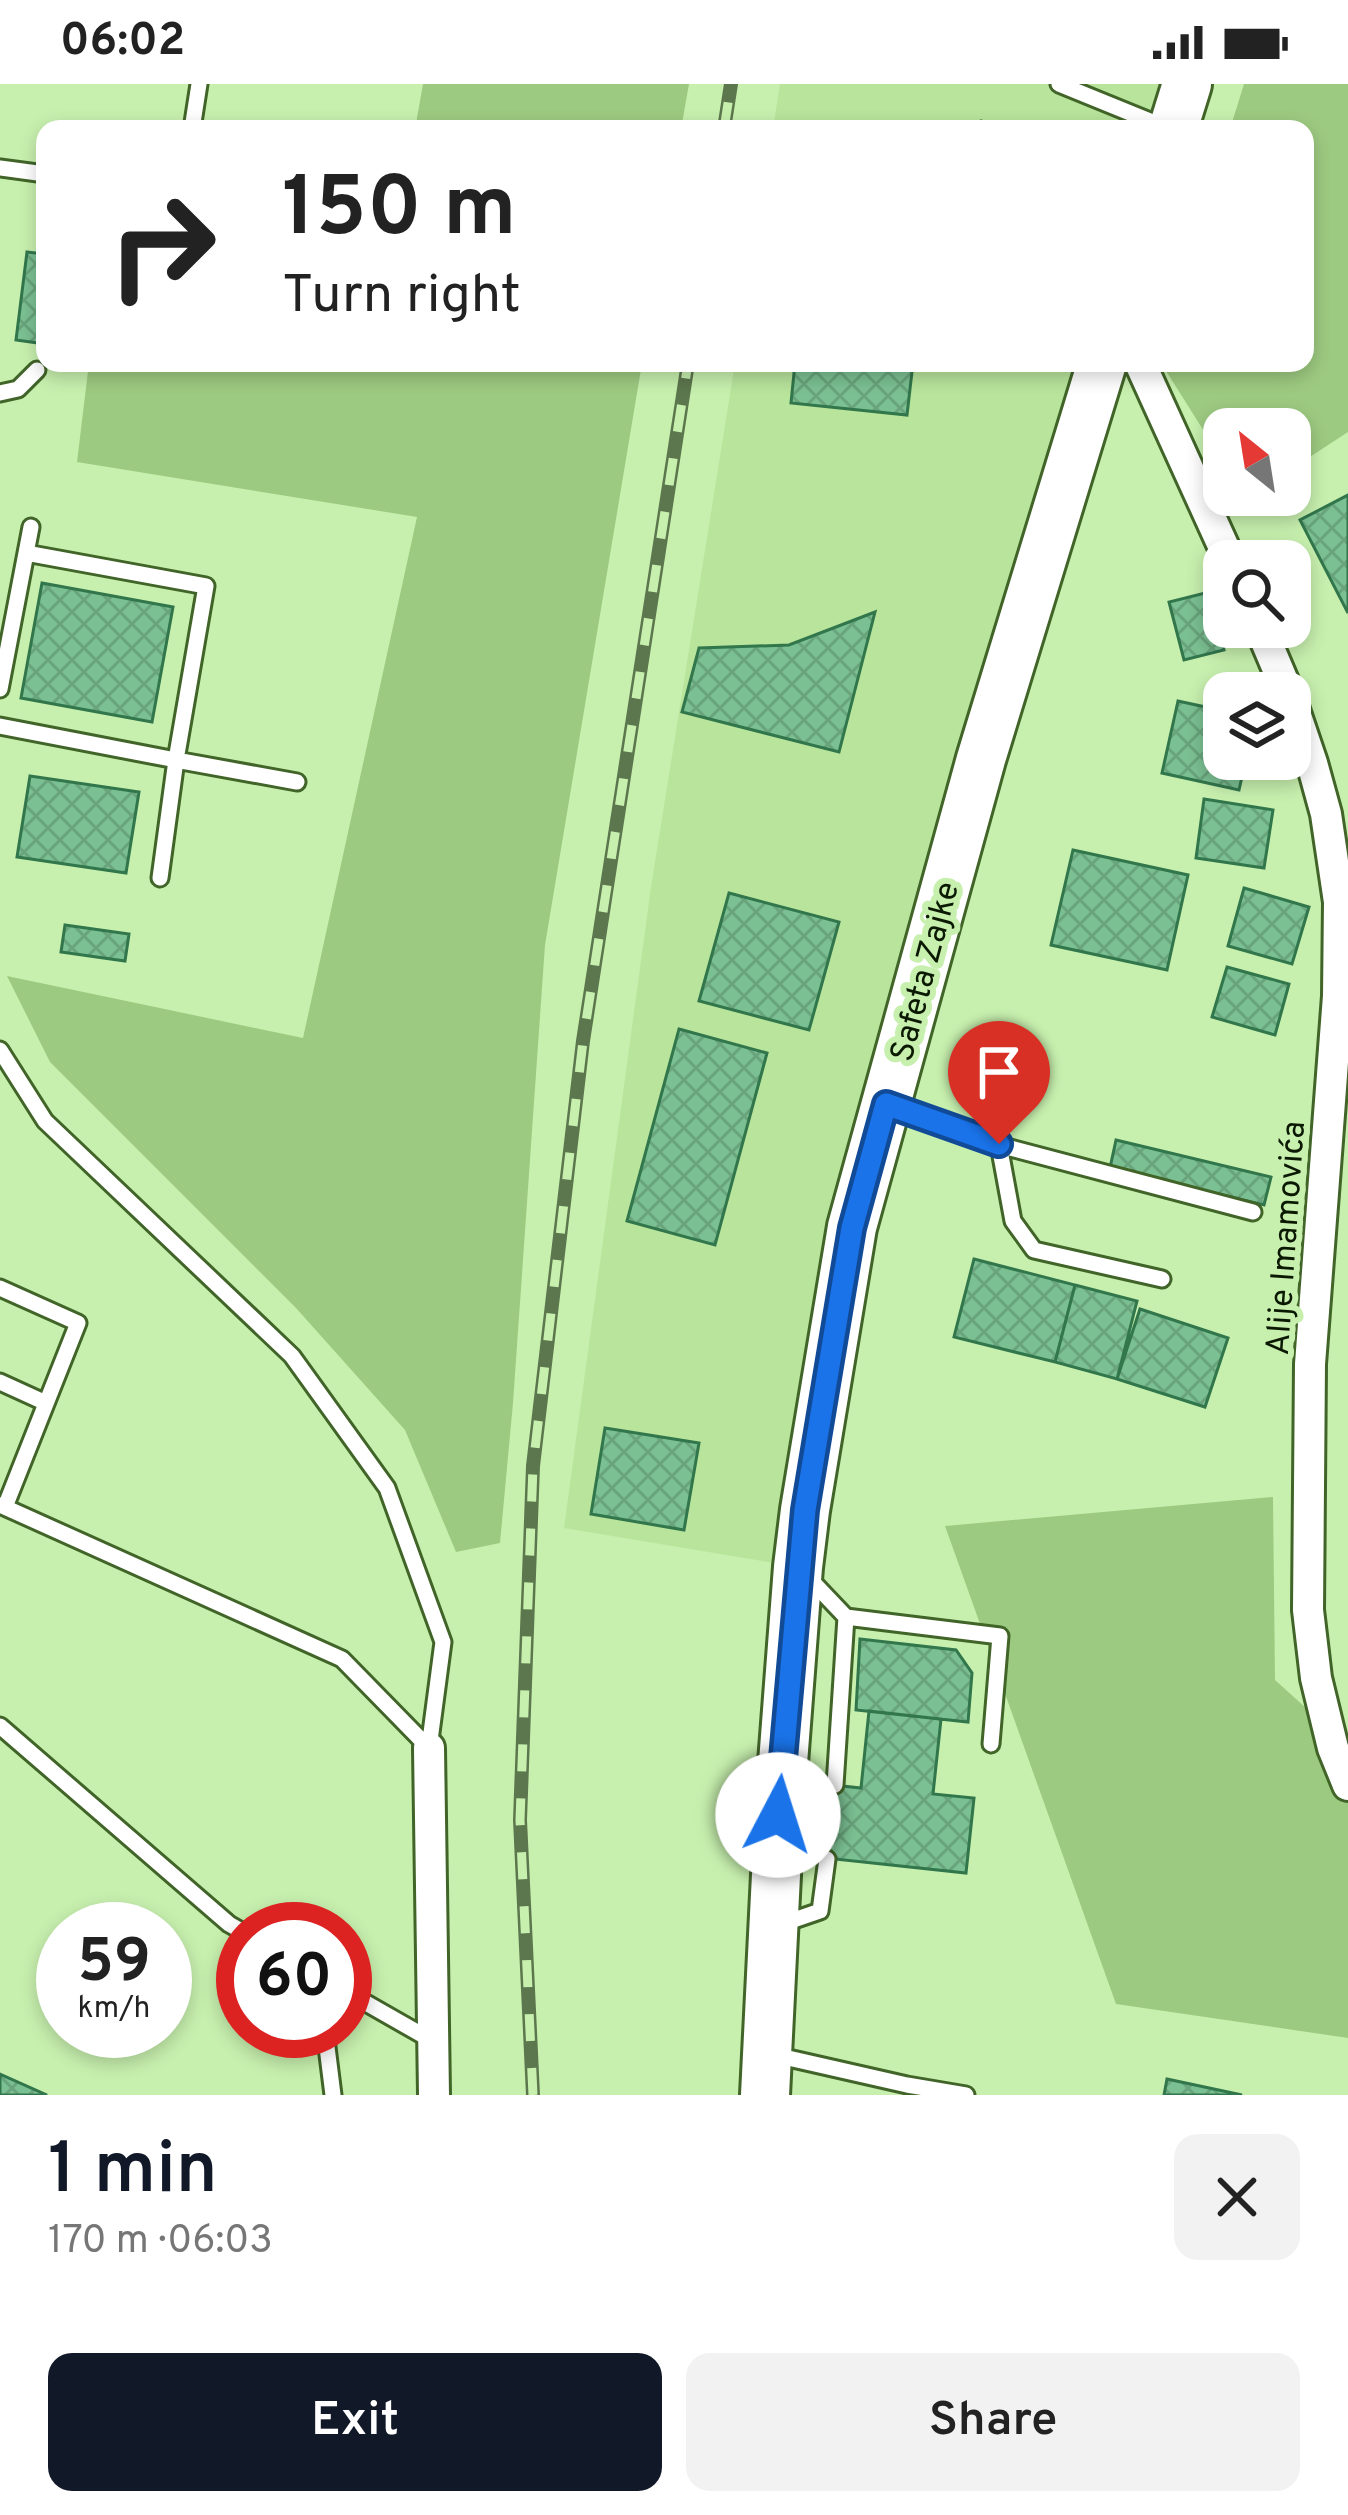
<!DOCTYPE html>
<html lang="en">
<head>
<meta charset="utf-8">
<style>
	body { margin:0; font-family:Overpass,sans-serif; background:#f2f2f2; color:#222; height:100vh; display:flex; flex-direction:column; font-size:45px; white-space:nowrap }
	* { box-sizing:border-box; margin:0 }
	p { font-size:39px; color:#767676 }
	.icon { flex:none; width:66px; height:66px; fill:none; stroke:currentColor; stroke-width:2; stroke-linecap:round; stroke-linejoin:round }
	.map { position:relative; height:2011px; overflow:hidden }
	.sheet { display:flex; flex-direction:column; background:#fff; flex:1 }
	.sheet>* { flex:none }
	.banner { position:absolute; left:36px; top:36px; width:1278px; height:252px; border-radius:24px; box-shadow:0 6px 18px #0003; background:#fff; color:#222; overflow:hidden }
	.needle { width:78px; rotate:330deg }
	.fabs { position:absolute; left:1203px; top:324px; display:grid; gap:24px }
	.fabs a { display:grid; place-items:center; width:108px; height:108px; border-radius:24px; background:#fff; box-shadow:0 6px 18px #0003; font-size:60px }
	.speed { position:absolute; left:36px; top:1818px; display:flex; gap:24px; font-size:60px; font-weight:700; text-align:center }
	.speed>* { display:grid; place-content:center; width:156px; height:156px; border-radius:50%; background:#fff; box-shadow:0 6px 18px #0003; line-height:1 }
	.speed small { font-size:30px; font-weight:400 }
	.speed .limit { border:18px solid #d22; background:#fff; color:#111 }
	.pin { position:absolute; display:grid; place-items:center; width:102px; height:102px; color:#fff; margin:-123px -51px; border-radius:50% 50% 50% 0; rotate:-45deg; box-shadow:0 0 12px #0007 }
	.pin .icon { rotate:45deg }
	.me { position:absolute; width:132px; margin:-66px; rotate:5deg; stroke-linejoin:round; filter:drop-shadow(0 0 9px #0008) }
	.turn { display:flex; align-items:center; gap:42px; height:252px; padding:0 48px; font-size:54px }
	.turn .icon { width:156px; height:156px; stroke-width:2.5 }
	.turn b { display:block; font-size:84px; line-height:102px }
	.round { display:grid; place-items:center; flex:none; width:126px; height:126px; border-radius:24px; background:#f2f2f2 }
	.summary { display:flex; align-items:center; justify-content:space-between; height:204px; padding:0 48px }
	h1 { font-size:72px; font-weight:600; line-height:90px; color:#111827 }
	.action { display:flex; gap:24px; margin-top:auto; padding:24px 48px }
	.action a { flex:1; height:138px; border-radius:24px; background:#111827; color:#fff; font-size:48px; font-weight:600; line-height:138px; text-align:center }
	.action a+a { background:#f2f2f2; color:#222 }
	.status { display:flex; justify-content:space-between; align-items:center; height:84px; padding:0 60px; background:#fff; direction:ltr }
	.status svg { height:33px; fill:currentColor }
	.map>svg:first-child { display:block }
	.built { fill:#b8e49c }
	.green { fill:#9dca81 }
	.building { fill:url(#building-cross-hatch); stroke:#32764c; stroke-width:3 }
	.lines { fill:none; stroke-linecap:round; stroke-linejoin:round }
	.lane-casing { stroke:#416428; stroke-width:21 }
	.street-casing { stroke:#416428; stroke-width:36 }
	.primary-casing { stroke:#416428; stroke-width:54 }
	.lane { stroke:#fff; stroke-width:15 }
	.street { stroke:#fff; stroke-width:30 }
	.primary { stroke:#fff; stroke-width:48 }
	.rail-casing { stroke:#5c764d; stroke-width:14 }
	.rail { stroke:#c7f0ae; stroke-width:9; stroke-dasharray:27; stroke-linecap:butt }
	.route-casing { stroke:#114b97; stroke-width:30 }
	.route { stroke:#1a73e8; stroke-width:21 }
	.labels { text-anchor:middle; stroke-width:12; stroke-linejoin:round; paint-order:stroke }
	.street-label { font-size:33px; fill:#0b1903; stroke:#c7f0ae }
</style>
</head>
<body>
<div class="status"><b>06:02</b><svg viewBox="0 0 49 12"><path d="M0 12V9h3v3zM5 12V6h3v6zM10 12V3h3v9zM15 12V0h3v12zM26 1h20v11H26zM47 4h2v5h-2z"/></svg></div>
<div class="map">
<svg width="1348" height="2011" viewBox="0 0 1348 2011">
	<defs>
		<pattern id="building-cross-hatch" width="8" height="8" patternUnits="userSpaceOnUse" patternTransform="scale(3)"><rect width="8" height="8" fill="#7bc092"/><path d="M0 0l8 8M0 8l8-8" fill="none" stroke="#69a47c"/></pattern>
	</defs>
	<rect width="100%" height="100%" fill="#c7f0ae"/>
	<path class="built" d="M780,0H1189L1175,45H773Z
		M735,279H1104L886,1020L798,1483L564,1444L651,803Z"/>
	<path class="green" d="M423,0H689L681,45H415Z
		M1244,0H1348V348L1290,386V345H1224V379L1161,279H1305V45H1230Z
		M89,279H642L545,861L513,1319L500,1459L456,1468L405,1346L296,1224L50,978L7,892L303,954L417,433L77,378Z
		M1273,1413L1275,1596L1348,1662V1954L1116,1920L945,1442Z"/>
	<path class="building" d="M981,37L1006,45H968Z
		M27,168L45,170V260L16,256Z
		M795,279H913L907,331L791,319Z
		M1348,411V529L1300,436Z
		M42,499L173,523L152,638L21,614Z
		M1209,508L1224,566L1184,576L1169,518Z
		M875,528L839,668L682,628L699,564L789,561Z
		M1178,617L1224,627V675H1246L1239,706L1162,689Z
		M30,692L139,708L126,789L17,773Z
		M1204,715L1273,726L1264,784L1196,774Z
		M1073,766L1188,791L1167,886L1051,861Z
		M1244,804L1309,823L1292,880L1228,862Z
		M729,809L839,838L809,946L699,917Z
		M65,841L129,850L125,877L61,868Z
		M1227,883L1289,900L1275,951L1212,933Z
		M679,945L767,969L715,1161L627,1137Z
		M1116,1056L1271,1093L1264,1121L1110,1084Z
		M974,1175L1075,1201L1055,1278L954,1253Z
		M1075,1201L1137,1217L1117,1295L1055,1278Z
		M1140,1225L1228,1254L1205,1323L1117,1295Z
		M605,1344L699,1359L684,1446L591,1430Z
		M860,1555L956,1566L972,1589L968,1638L856,1626Z
		M869,1627L941,1635L933,1710L974,1714L966,1789L816,1773L823,1700L861,1704Z
		M0,1990L47,2011H0Z
		M1167,1995L1242,2011H1164Z"/>
	<g class="lines">
		<g class="lane-casing">
			<path id="lane" d="M1059,0L1167,44
				M192,45L199,0
				M0,84L45,90
				M0,309L18,305L37,286
				M0,605L31,443
				M0,642L176,676L206,502L26,469
				M160,794L176,676L297,698
				M0,966L45,1037L292,1272L387,1404L443,1558L429,1664
				M889,1021L999,1061L1013,1137L1034,1166L1162,1195
				M999,1061L1253,1128
				M0,1204L78,1239L5,1423
				M0,1298L46,1319
				M0,1421L342,1575L429,1664
				M807,1492L846,1533L835,1701
				M846,1533L1000,1552L991,1660
				M0,1642L229,1840L243,1848
				M782,1840L820,1827L827,1775
				M345,1907L431,1956
				M325,1947L333,2011
				M775,1971L907,2001L966,2011"/>
		</g>
		<g class="street-casing">
			<path id="street" d="M1140,279L1230,477
				M1260,543L1288,609
				M1290,614L1312,679L1326,730L1339,818L1338,912L1310,1280L1308,1526L1316,1594L1333,1664L1348,1701
				M429,1664L434,2011"/>
		</g>
		<g class="primary-casing">
			<path id="primary" d="M1173,45L1187,0
				M765,2011L779,1731L798,1483L805,1426L852,1143L981,675L1102,279"/>
		</g>
		<use href="#lane" class="lane"/>
		<use href="#street" class="street"/>
		<use href="#primary" class="primary"/>
		<g class="rail-casing">
			<path id="rail" d="M724,45L731,0
				M533,2011L520,1736L533,1382L583,957L688,279"/>
		</g>
		<use href="#rail" class="rail"/>
	</g>
	<g class="lines">
		<g class="route-casing">
			<path id="route" d="M778,1731L805,1426L852,1144L886,1020L999,1060"/>
		</g>
		<use href="#route" class="route"/>
	</g>
	<g class="labels">
		<g class="street-label">
			<text transform="translate(923 887) rotate(-75)" y="12">Safeta Zajke</text>
			<text transform="translate(1284 1154) rotate(-86)" y="12">Alije Imamovića</text>
		</g>
	</g>
</svg>
<div class="fabs">
<a><svg class="needle" viewBox="-14 -14 28 28"><path d="M0-13l5 13h-10z" fill="#e53935"/><path d="M0 13l5-13h-10z" fill="#767676"/></svg></a>
<a><svg class="icon" aria-label="search" viewBox="0 0 24 24"><circle cx="10" cy="10" r="6"/><path d="M15 15l6 6"/></svg></a>
<a><svg class="icon" aria-label="layers" viewBox="0 0 24 24"><path d="M12 4l9 5-9 5-9-5zM3 14l9 5 9-5"/></svg></a>
</div>
<div class="speed"><div>59<small>km/h</small></div><div class="limit">60</div></div>
<div class="pin" style="left:999px;top:1060px;background:#d93025"><svg class="icon" aria-label="arrive" viewBox="0 0 24 24"><path d="M6 21V4h12l-3 4 3 4H6"/></svg></div>
<svg class="me" style="left:778px;top:1731px" viewBox="-20 -20 40 40"><circle r="19" fill="#fff"/><path d="M0-13L10 11 0 6-10 11z" fill="#1a73e8"/></svg>
<div class="banner">
<div class="turn"><svg class="icon" aria-label="right" viewBox="0 0 24 24"><path d="M7 20v-9h11M14 6l5 5-5 5"/></svg><div><b>150 m</b>Turn right</div></div>
</div>
</div>
<section class="sheet">
<div class="summary"><div><h1>1 min</h1><p>170 m · 06:03</p></div><a class="round"><svg class="icon" aria-label="close" viewBox="0 0 24 24"><path d="M6 6l12 12M18 6L6 18"/></svg></a></div>
<div class="action"><a>Exit</a><a>Share</a></div>
</section>
</body>
</html>
